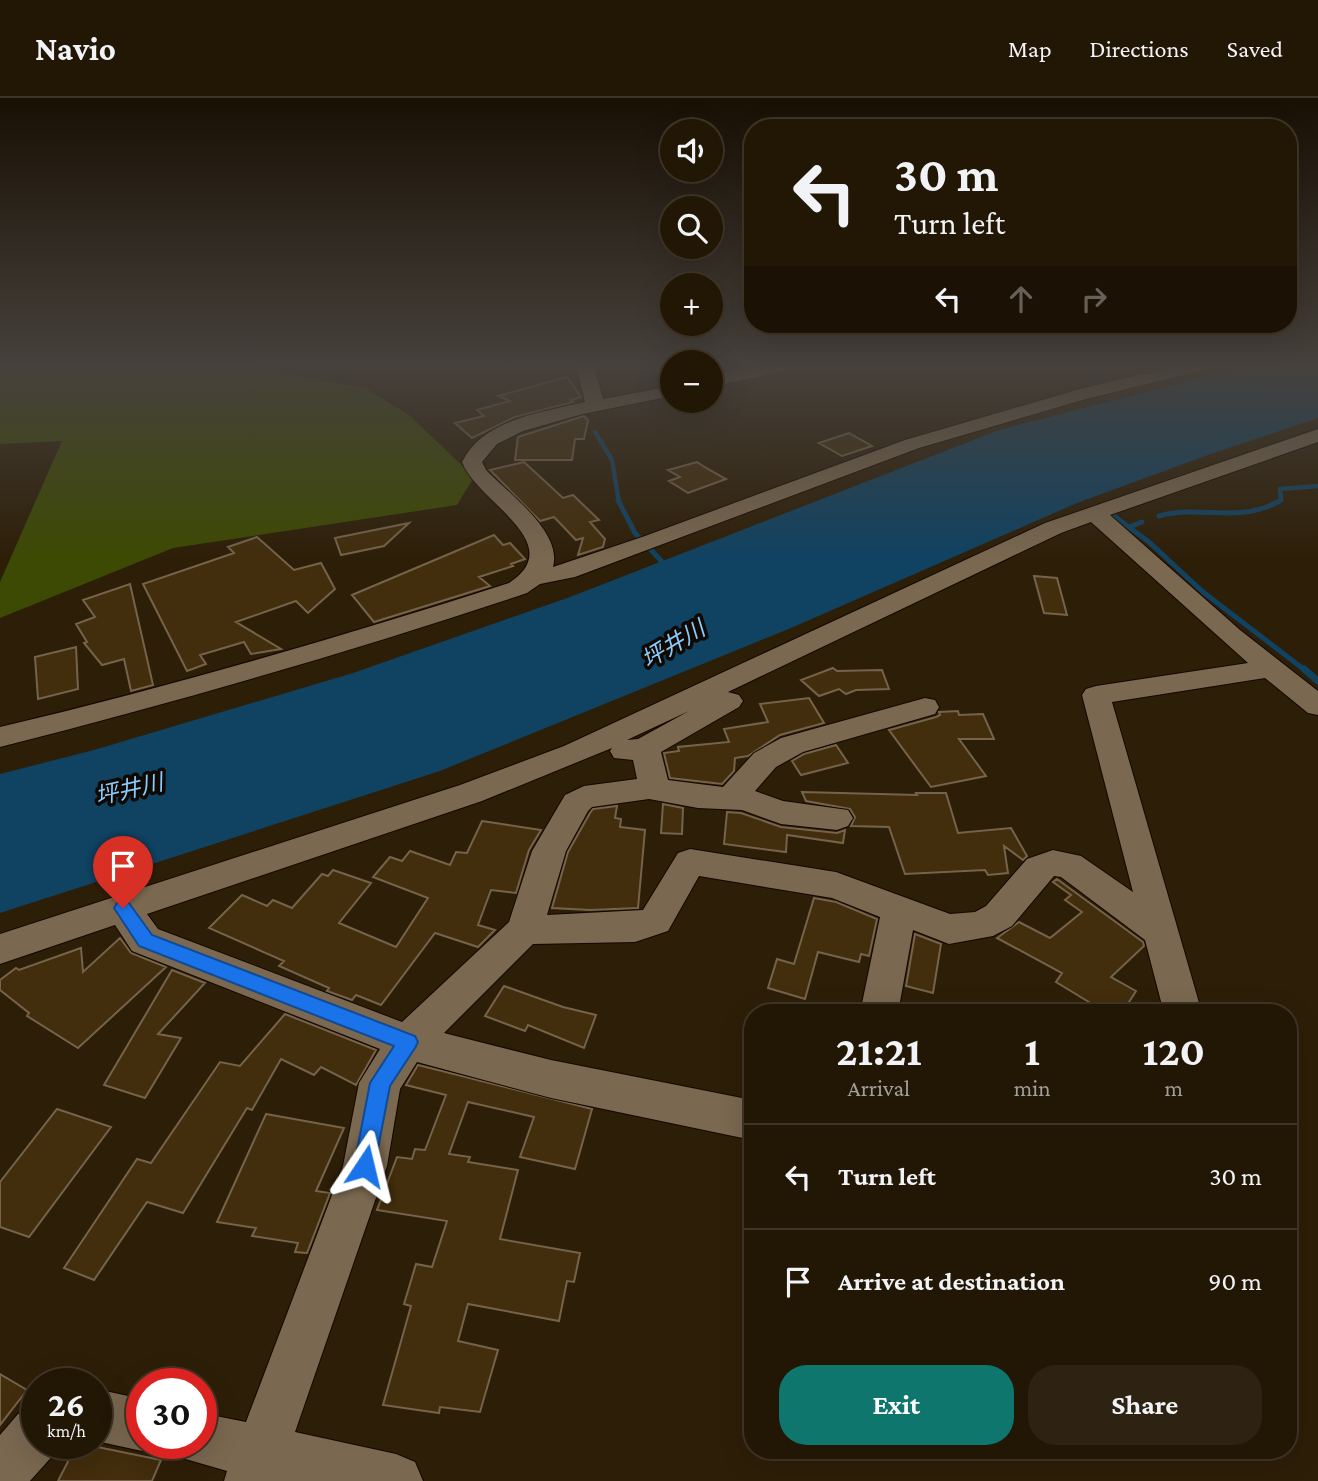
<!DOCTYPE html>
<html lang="en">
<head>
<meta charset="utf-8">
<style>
	body { margin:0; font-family:"Crimson Pro","Noto Sans JP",serif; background:#2e2313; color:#f1f3f6; height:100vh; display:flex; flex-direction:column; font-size:26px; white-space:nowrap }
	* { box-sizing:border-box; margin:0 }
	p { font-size:23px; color:#a29f9a }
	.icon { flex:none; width:38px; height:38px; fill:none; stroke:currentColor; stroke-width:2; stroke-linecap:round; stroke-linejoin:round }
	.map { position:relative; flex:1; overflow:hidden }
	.sheet { position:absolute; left:744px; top:906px; width:553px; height:455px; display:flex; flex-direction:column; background:#221605; border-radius:28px; box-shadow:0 7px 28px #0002,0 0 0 2px #3f3527 }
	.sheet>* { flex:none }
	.hud { position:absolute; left:744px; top:21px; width:553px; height:214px; border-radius:28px; box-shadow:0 7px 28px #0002,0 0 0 2px #3f3527; background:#221605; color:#f1f3f6; overflow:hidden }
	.tools { position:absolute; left:660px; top:21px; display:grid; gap:14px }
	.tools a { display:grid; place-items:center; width:63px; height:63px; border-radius:50%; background:#221605; box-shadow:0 7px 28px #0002,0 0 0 2px #3f3527; font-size:35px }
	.speed { position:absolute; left:21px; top:1270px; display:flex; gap:14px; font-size:35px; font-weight:700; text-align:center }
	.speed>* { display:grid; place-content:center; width:91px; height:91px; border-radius:50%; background:#221605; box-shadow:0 7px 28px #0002,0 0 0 2px #3f3527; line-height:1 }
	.speed small { font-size:18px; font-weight:400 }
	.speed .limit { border:10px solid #d22; background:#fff; color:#111 }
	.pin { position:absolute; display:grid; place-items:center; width:60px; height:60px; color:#fff; margin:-72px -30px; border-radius:50% 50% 50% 0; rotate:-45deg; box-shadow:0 0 7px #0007 }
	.pin .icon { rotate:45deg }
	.me { position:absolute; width:77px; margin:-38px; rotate:10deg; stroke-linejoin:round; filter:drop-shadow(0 0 5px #0008) }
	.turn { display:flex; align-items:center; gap:24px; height:147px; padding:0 35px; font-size:32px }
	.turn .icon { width:91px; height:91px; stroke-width:2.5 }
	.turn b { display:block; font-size:49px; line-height:60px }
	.lanes { display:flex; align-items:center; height:66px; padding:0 35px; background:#0003; justify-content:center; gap:35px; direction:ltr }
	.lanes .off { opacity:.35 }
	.eta { display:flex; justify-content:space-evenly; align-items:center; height:119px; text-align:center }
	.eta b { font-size:42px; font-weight:700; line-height:49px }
	.action { display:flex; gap:14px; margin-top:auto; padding:14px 35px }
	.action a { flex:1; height:80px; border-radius:28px; background:#0f766e; color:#fff; font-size:28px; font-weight:700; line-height:80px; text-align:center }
	.action a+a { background:#2e2313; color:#f1f3f6 }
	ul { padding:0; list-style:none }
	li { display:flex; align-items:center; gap:21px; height:105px; padding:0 35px; border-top:2px solid #3f3527 }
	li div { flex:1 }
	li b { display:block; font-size:26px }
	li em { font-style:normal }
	header { display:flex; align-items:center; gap:42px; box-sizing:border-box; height:98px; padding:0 35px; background:#221605; border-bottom:2px solid #3f3527 }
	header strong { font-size:33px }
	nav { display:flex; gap:38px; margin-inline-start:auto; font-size:24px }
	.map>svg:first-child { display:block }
	.green { fill:#3d4a03 }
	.water { fill:#104262 }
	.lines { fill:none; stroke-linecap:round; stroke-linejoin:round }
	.stream-far2 { stroke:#104262; stroke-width:4.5 }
	.stream-far1 { stroke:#104262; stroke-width:5 }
	.stream { stroke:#104262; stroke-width:7 }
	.building { fill:#422d0c; stroke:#75634b; stroke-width:2 }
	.minor-casing { stroke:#140700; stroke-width:2 }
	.minor { fill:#7a6850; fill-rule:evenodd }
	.route { fill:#1a73e8; stroke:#114b97; stroke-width:2 }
	.labels { text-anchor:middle; stroke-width:7; stroke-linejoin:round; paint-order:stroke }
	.water-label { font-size:23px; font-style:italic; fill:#8cf; stroke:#100903 }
</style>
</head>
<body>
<header>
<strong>Navio</strong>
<nav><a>Map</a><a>Directions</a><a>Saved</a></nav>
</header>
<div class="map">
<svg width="1318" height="1383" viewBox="0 0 1318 1383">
	<rect width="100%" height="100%" fill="#2d1e07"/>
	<path class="green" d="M0,268H242L365,290L409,317L474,379L457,407L173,450L0,520V484L62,343L0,346Z"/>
	<path class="water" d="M1247,268H1318V320L1208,357L1077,405L791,530L440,673L0,815V676L94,652L353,575L570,499L999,332Z"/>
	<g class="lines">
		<path class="stream-far2" d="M595,334L612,362L619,404
			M1278,404L1281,402L1280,391L1318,388"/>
		<path class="stream-far1" d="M618,402L635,435L667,469
			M1114,418L1149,444L1203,494L1306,573
			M1159,418C1203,406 1239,427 1281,402
			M1132,428L1142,424"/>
		<path class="stream" d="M1304,571L1318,583"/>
	</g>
	<path class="building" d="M567,279L581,299L571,302L573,304L515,319L472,340L455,325L484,318L477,312L510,303L498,298Z
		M584,318L588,322L584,341H575L572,362H515L518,339Z
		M849,335L872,348L842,358L819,345Z
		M524,364L563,400L573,397L599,422L590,424L605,441L603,449L578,457L583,440L576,442L554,419L540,423L490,372Z
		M697,364L706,370L726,381L688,395L669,383L680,379L668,372Z
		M409,425L384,448L341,457L335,440Z
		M494,437L503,447L510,445L525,461L511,466L513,468L479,479L490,488L374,524L352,497Z
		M257,439L294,472L321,465L335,491L308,515L296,503L236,524L281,551L251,556L244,544L200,557L206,566L187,573L143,486L234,455L228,449Z
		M1034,478L1057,480L1067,517L1044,515Z
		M130,486L153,587L131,593L124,561L102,567L84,545L87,544L76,526L95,519L83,502Z
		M76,549L78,591L38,601L35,559Z
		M833,570L837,573L882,572L889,591L856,592L846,596L839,591L819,598L801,582Z
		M809,600L824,625L780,637L748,658L735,660L734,673L722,686L670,680L664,655L679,653L678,649L729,644L724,631L768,624L760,606Z
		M958,613L959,617L983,616L994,641H959L986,678L931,689L889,632L936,619L940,617L939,614Z
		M836,647L848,665L801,677L792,663L804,656Z
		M802,694L917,697L916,695H946L958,735L1011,730L1027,758L1023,762L1004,748L1008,775L988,777L985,772L905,776L889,729L851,728L855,719L850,711L806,703Z
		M663,706L683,710L682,736L661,735Z
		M617,708L615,720L621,721L620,729L645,732L638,810L590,812L552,810L568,754L590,715L593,711Z
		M727,714L741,715L781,729L837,735L845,732L843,745L787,737L786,754L724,746Z
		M482,723L541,732L529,752L516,795L491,792L478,827L495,832L478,849L435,835L381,907L356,897L352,902L327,893L329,890L279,868L284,863L209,830L242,797L267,808L273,802L292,810L322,776L328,778L333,772L371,785L339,825L396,849L428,800L373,779L390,759L402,763L410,753L450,767L456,754L467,755Z
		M1057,781L1143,844L1144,848L1111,879L1136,893L1122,915H1107L1056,884L1062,875L997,840L1019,824L1050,840L1082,814L1065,802L1071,797L1053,784Z
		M814,800L836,804L877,821L869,858L861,856L859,864L818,854L805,901L768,890L777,861L794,866Z
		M915,836L941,846L933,895L906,888Z
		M120,840L131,855L166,869L78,950L27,918L29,915L0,892V882L16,870L19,872L81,850L83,874Z
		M172,872L205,885L158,936L181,940L145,1000L104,987Z
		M504,888L563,909L596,917L584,950L528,927L525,933L485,918Z
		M285,916L376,952L356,987L321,969L314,977L281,961L252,1012L247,1010L183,1115L147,1104L94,1182L64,1170L137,1061L151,1065L220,964L240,968Z
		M418,967L592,1011L575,1071L520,1059L534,1019L468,1004L449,1056L470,1059L468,1064L518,1072L500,1141L580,1155L574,1184L567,1183L559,1223L468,1206L458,1243L498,1252L480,1314L440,1309L439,1315L383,1307L411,1208L404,1206L416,1166L432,1169L447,1123L377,1112L397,1059L412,1061L415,1051L425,1052L446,997L406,987Z
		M57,1011L111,1029L29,1139L0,1129V1084Z
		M266,1016L344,1030L316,1093L330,1095L307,1155L295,1154L298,1145L252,1138L256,1130L217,1124Z
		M0,1276L27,1292L0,1327Z
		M77,1346H83L161,1362L152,1383H58Z"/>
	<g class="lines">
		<g class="minor-casing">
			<path id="minor" d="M576,268H594L603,301L672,288V298L583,316L523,333L497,346L482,364L486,372C508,395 563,434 553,469L645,438L905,342L1080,291L1175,268H1207L1204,272L1086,301L919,350L575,479L540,486L527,495C353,553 178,604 0,649V629C172,588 341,539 509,485C570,445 477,404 462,364C483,321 543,314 585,304Z
				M758,268H793L790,272L710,289V278Z
				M1318,331V344L1110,417L1240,532L1318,593V617L1308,615L1265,580L1112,604L1202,915H1164L1145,842L1061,779L1054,778L1012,828L993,838L949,846L913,832L898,915H860L880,819L832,800L699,778L668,833L635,844L533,846L444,935L551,962L752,1002V1042L551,1000L417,964L400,991L387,1068L295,1334L396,1356L415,1364L423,1383H224L227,1373L182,1360L176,1346H201V1315L246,1324L343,1068L359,985L380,951L132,853L115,827L0,866V836L460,687L564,648L1045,425ZM1091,424L1248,565L1096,588L1086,591L1082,597L1133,794L1081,758L1053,752L1027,761L986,808L975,814L950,816L836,774L690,751L678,755L643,812L547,817L566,753L588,713L592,709L649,701L698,710L742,712L781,726L837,732L848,728L853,720L848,712L783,703L755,693L776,669L803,654L935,616L939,609L935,602L925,600L781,640L754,655L723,689L668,682L661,654L739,609L743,603L739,597L728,594L1061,435ZM689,613L638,641L627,642ZM612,650L610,653L614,660L633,662L637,681L584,688L565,697L532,753L509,824L402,924L158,831L147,816L482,703Z
				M96,1291L142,1301V1346H160L142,1353L96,1343Z
				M37,1309V1346H59L56,1354L30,1383H0V1337L18,1316Z"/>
		</g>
		<use href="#minor" class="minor"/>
	</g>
	<linearGradient id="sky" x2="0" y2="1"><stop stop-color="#191004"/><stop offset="0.58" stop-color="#46413c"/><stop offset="1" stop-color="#46413c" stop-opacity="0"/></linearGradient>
	<rect width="1318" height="462" fill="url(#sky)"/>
	<path class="route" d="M123,803L129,805L152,837L415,938L418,944L415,950L390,988L373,1076L365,1079L357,1076L354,1068L370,985L394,948L139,848L114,810L117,805Z"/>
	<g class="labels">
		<g class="water-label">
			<text transform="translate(673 546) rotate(-31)" y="8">坪井川</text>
			<text transform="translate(129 691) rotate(-13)" y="8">坪井川</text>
		</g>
	</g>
</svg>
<div class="tools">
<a><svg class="icon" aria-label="sound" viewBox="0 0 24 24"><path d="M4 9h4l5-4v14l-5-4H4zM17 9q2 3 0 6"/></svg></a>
<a><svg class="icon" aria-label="search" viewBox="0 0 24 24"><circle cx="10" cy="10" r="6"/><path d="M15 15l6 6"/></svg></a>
<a>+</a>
<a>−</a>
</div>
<div class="speed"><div>26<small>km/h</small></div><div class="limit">30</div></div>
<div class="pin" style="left:123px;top:810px;background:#d93025"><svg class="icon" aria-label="arrive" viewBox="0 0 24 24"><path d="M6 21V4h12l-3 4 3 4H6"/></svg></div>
<svg class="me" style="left:365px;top:1068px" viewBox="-20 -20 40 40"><path d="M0-17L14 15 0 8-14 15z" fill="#1a73e8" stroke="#fff" stroke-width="4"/></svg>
<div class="hud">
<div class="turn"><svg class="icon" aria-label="left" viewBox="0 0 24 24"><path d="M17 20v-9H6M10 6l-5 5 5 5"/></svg><div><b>30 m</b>Turn left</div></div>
<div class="lanes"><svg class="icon" aria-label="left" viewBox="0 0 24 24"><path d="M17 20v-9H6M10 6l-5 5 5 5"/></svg><svg class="icon off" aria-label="ahead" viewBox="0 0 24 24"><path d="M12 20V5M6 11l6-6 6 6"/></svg><svg class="icon off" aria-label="right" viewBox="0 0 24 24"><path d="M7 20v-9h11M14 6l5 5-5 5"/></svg></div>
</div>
<section class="sheet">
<div class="eta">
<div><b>21:21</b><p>Arrival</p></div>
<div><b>1</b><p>min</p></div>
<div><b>120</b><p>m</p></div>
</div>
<ul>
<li><svg class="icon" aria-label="left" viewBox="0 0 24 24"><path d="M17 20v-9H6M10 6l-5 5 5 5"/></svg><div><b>Turn left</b></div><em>30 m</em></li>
<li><svg class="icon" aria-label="arrive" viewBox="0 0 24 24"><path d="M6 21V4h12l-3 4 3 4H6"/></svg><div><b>Arrive at destination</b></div><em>90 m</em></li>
</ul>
<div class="action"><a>Exit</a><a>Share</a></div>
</section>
</div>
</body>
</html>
